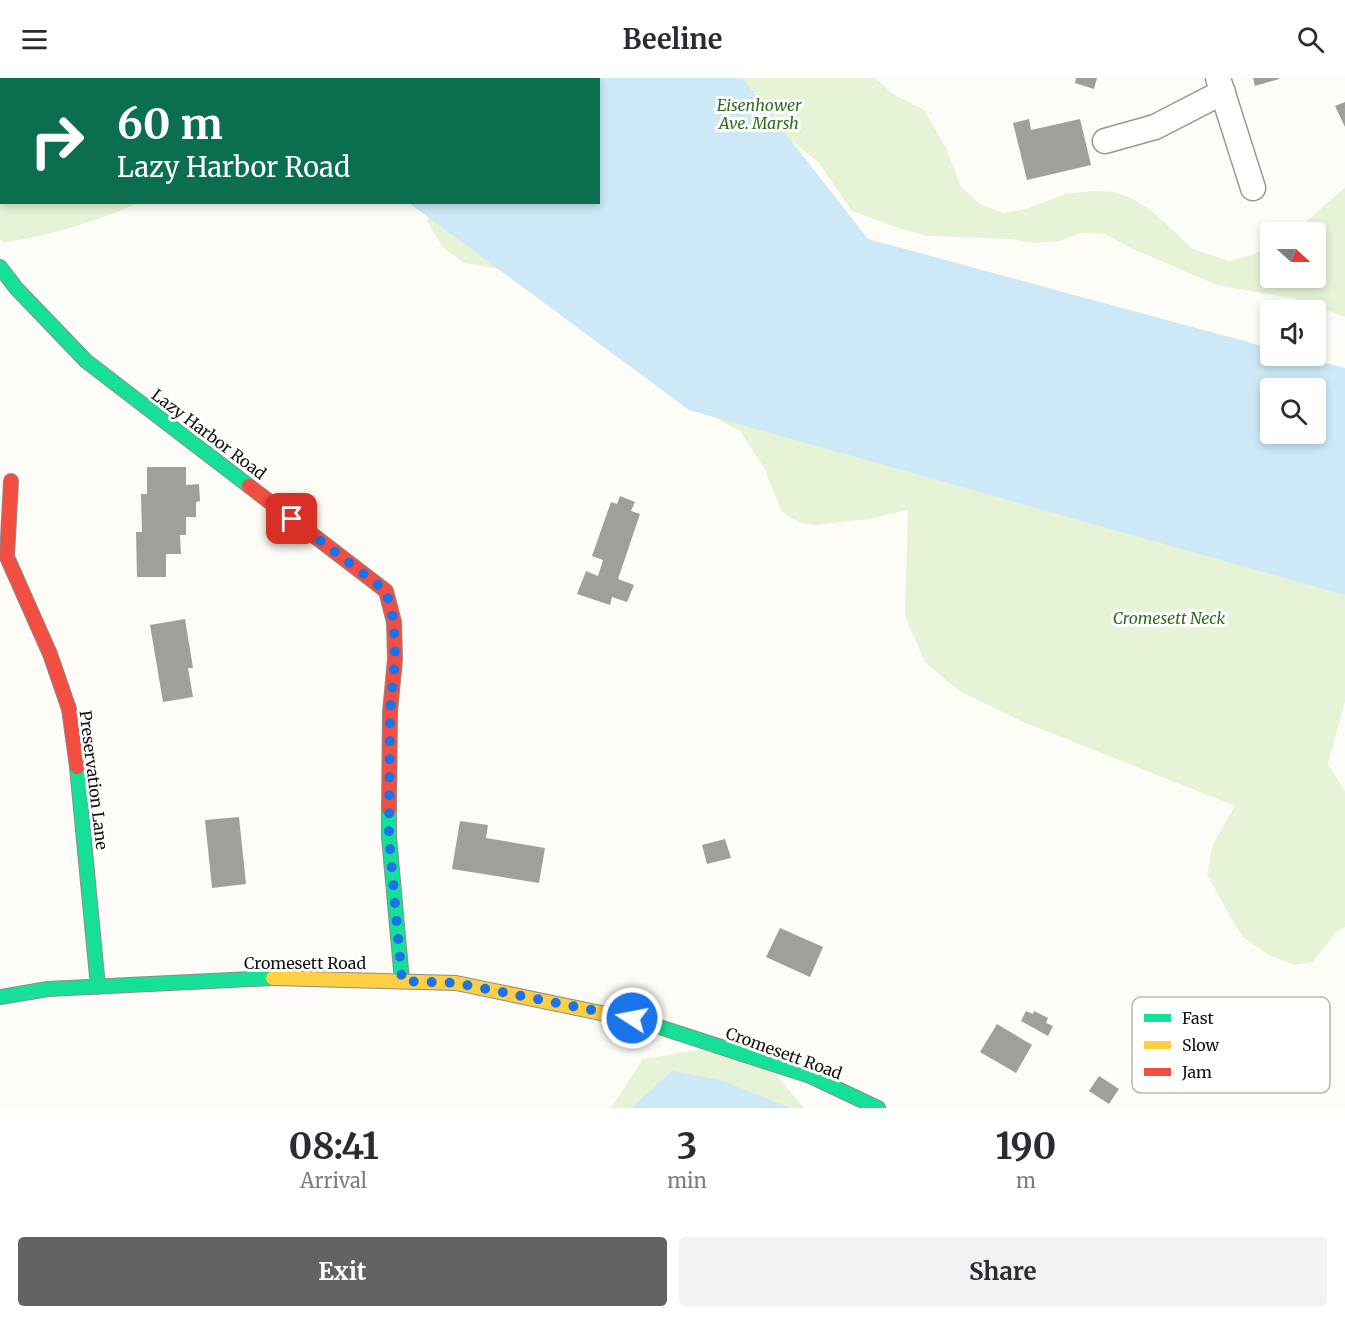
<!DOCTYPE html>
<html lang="en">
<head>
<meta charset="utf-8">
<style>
	body { margin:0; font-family:Merriweather,serif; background:#f2f2f3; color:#2b2b33; height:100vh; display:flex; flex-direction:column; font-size:22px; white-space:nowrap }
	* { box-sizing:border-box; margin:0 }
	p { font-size:20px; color:#7c7c81 }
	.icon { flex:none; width:33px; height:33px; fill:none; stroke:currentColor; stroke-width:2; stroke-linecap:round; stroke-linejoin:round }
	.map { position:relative; height:1030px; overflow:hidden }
	.drawer { display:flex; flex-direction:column; background:#fff; flex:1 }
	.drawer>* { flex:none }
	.top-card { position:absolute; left:0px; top:0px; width:600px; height:126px; box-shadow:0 3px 9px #0003; background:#0b6e4f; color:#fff; overflow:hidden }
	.needle { width:39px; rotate:111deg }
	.buttons { position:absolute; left:1260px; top:144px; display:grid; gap:12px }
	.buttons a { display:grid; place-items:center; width:66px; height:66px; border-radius:6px; background:#fff; box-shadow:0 3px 9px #0003; font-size:30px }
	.pin { position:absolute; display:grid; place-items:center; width:51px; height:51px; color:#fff; margin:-26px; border-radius:12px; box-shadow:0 3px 9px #0006 }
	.me { position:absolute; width:66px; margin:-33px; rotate:281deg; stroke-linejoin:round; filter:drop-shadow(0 0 4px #0008) }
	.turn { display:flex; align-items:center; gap:21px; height:126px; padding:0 18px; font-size:27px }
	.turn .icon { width:78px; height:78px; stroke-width:2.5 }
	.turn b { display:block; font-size:42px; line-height:51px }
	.eta { display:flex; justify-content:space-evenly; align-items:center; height:102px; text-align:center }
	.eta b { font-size:36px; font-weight:700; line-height:42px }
	.button { display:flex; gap:12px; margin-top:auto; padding:12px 18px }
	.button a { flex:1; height:69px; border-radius:6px; background:#646362; color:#fff; font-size:24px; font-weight:700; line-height:69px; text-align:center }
	.button a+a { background:#f2f2f3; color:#2b2b33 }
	header { display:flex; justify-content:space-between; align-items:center; height:78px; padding:0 18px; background:#fff; font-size:27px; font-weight:700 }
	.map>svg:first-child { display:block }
	.green { fill:#e7f3d7 }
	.water { fill:#cde8f7; fill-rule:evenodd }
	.building { fill:#a19f9c }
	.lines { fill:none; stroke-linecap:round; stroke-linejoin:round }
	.street-casing { stroke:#979795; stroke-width:27 }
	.fast-casing { stroke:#8e8d8b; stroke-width:16 }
	.slow-casing { stroke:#8e8d8b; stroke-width:16 }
	.jam-casing { stroke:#8e8d8b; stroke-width:16 }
	.street { stroke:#fffffe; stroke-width:24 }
	.fast { stroke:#16e098; stroke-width:14 }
	.slow { stroke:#ffcf43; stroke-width:14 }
	.jam { stroke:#f24e42; stroke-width:14 }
	.route { stroke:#1a73e8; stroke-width:10; stroke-dasharray:0 18 }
	.labels { text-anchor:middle; stroke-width:6; stroke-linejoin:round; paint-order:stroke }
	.park-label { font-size:16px; font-style:italic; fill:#2f6b1f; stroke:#fff }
	.street-label { font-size:16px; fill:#111; stroke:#fff }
	.key { fill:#fff; stroke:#b8b8b8; stroke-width:1.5 }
	.key-label { font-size:16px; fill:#111 }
</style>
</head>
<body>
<header><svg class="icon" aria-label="menu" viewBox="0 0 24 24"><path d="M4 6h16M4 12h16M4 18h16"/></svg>Beeline<svg class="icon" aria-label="search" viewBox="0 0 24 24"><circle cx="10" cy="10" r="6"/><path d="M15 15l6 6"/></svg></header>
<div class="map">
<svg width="1345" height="1030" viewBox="0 0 1345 1030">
	<rect width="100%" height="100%" fill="#fdfcf7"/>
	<path class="green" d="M0,0L16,1L2,2V124L138,125C94,145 50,157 3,165L0,161Z
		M693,0H875L893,16L924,32L946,70L961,109L980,126L1003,135L1026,131L1066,116L1092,113L1114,114L1133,121L1152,133L1193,171L1229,183L1252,177L1270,168V200H1316V154H1290L1312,139L1345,109V239L1296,221L1217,207L1131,170L1105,156L1081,155L1059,163L1034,165L1011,161L928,158L898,150L852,133L819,85L792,63L746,82Z
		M432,125L1345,436V623L1328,686L1345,713V849L1336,854L1313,884L1294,887L1269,877L1244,860L1231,840L1207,796L1213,766L1235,728L1021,643L959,613L925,584L905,538L908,432L868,441L816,447L800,445L782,434L764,390L740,353L699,331L560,201L464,185L443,170L427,143Z
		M711,970L768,987L804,1030H611L643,981Z"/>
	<path class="water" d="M241,0H742L868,161L1270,270V278H1299L1345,290V517L689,332L409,125L598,124V2ZM1270,310H1316V356H1270Z
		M672,993L720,1002L790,1030H631Z"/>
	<path class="building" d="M1076,0H1097L1094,11L1075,5Z
		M1253,0H1279V1L1255,8Z
		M1345,24V49L1335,28Z
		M1029,41L1031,52L1080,41L1091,87L1027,102L1013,45Z
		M147,389H186V407L199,406L200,423L196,424V439H186V457H180L181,476H166V499H137L136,454H142L141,416H147Z
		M620,418L635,424L631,433L640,436L618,501L634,507L627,524L612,519L610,527L577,516L586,493L598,498L603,482L592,478L611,424L617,426Z
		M185,541L193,590H188L193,619L163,624L150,547Z
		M239,739L246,806L212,810L205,742Z
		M460,743L488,747L486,760L545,770L539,805L452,791Z
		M725,761L731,780L707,786L702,767Z
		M780,850L823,869L810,899L766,879Z
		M1026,933L1033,936L1034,933L1048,940L1046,945L1053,948L1048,958L1021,943Z
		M997,946L1032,967L1016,995L980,974Z
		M1099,998L1119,1011L1109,1026L1089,1013Z"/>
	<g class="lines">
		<g class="street-casing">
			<path id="street" d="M1218,0L1253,110
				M1105,63L1155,49L1223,14"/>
		</g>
		<g class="fast-casing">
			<path id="fast" d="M0,189L16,210L86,283L249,408
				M77,689L98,909
				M389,731V759L402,903
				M0,919L48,911L273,900
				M644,944L810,998L878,1030"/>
		</g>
		<g class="slow-casing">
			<path id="slow" d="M273,900L456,905L644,944"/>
		</g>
		<g class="jam-casing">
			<path id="jam" d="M11,403L7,479L50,576L69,631L77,689
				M249,408L386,513L394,544L395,581L390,634L389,731"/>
		</g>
		<use href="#street" class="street"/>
		<use href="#fast" class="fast"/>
		<use href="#slow" class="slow"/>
		<use href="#jam" class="jam"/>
	</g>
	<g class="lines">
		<path class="route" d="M292,441L386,513L394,544L395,581L390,634L389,759L402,903L456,905L632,940"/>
	</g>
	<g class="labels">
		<g class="park-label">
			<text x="759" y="33">Eisenhower<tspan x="759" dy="18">Ave. Marsh</tspan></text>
			<text x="1169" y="546">Cromesett Neck</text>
		</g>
		<g class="street-label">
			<text transform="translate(209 356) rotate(37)" y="6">Lazy Harbor Road</text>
			<text transform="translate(94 702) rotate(83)" y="6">Preservation Lane</text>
			<text x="305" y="891">Cromesett Road</text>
			<text transform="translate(784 975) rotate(20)" y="6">Cromesett Road</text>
		</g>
	</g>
	<rect x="1132" y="919" width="198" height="96" rx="9" class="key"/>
	<rect x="1144" y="936" width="27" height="8" fill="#16e098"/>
	<rect x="1144" y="963" width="27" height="8" fill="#ffcf43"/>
	<rect x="1144" y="990" width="27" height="8" fill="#f24e42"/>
	<g class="key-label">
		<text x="1182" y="946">Fast</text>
		<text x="1182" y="973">Slow</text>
		<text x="1182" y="1000">Jam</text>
	</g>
</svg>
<div class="buttons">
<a><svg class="needle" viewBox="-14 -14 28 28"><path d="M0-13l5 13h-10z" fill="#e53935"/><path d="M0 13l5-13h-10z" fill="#7c7c81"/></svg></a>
<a><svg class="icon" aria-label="sound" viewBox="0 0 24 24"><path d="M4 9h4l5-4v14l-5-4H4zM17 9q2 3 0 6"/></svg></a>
<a><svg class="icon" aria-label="search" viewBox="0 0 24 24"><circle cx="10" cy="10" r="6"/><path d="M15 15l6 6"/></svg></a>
</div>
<div class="pin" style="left:292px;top:441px;background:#d93025"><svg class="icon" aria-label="arrive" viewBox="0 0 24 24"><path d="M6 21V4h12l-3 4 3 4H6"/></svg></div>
<svg class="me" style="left:632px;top:940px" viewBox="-20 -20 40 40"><circle r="17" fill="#1a73e8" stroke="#fff" stroke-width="3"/><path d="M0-11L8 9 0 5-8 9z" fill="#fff"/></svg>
<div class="top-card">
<div class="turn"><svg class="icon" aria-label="right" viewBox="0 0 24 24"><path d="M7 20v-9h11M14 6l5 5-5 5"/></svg><div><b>60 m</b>Lazy Harbor Road</div></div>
</div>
</div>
<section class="drawer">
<div class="eta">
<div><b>08:41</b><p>Arrival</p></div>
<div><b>3</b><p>min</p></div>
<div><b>190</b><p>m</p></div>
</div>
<div class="button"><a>Exit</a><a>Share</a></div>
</section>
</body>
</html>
